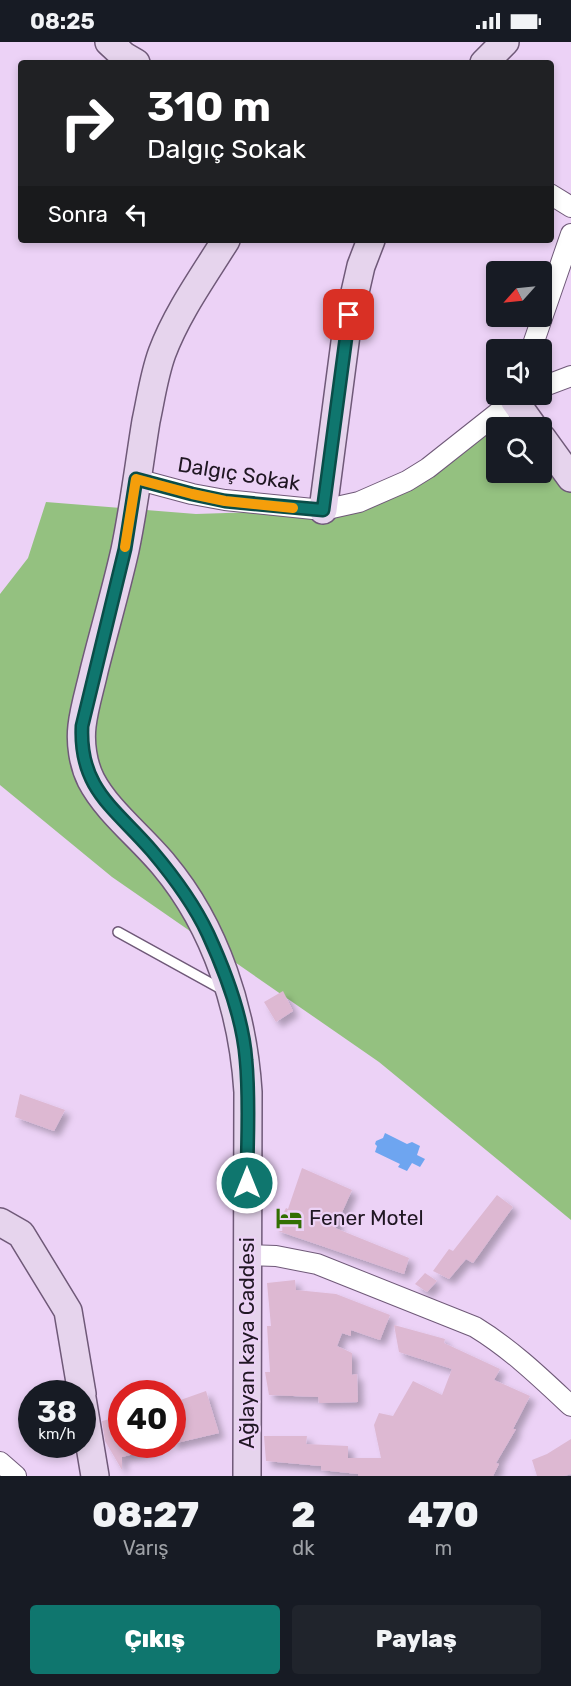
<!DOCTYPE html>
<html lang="tr">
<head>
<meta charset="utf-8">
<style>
	body { margin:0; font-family:Rubik,sans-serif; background:#20242c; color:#f1f3f6; height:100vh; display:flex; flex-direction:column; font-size:22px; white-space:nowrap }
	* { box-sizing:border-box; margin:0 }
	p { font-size:20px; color:#9ea1a6 }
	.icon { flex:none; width:33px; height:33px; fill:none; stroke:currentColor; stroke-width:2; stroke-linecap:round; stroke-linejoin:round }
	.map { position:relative; height:1434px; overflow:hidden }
	.drawer { display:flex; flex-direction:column; background:#171b24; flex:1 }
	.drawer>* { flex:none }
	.hud { position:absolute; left:18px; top:18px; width:536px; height:183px; border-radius:6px; box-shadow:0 3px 9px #0003; background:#202124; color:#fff; overflow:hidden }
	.needle { width:39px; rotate:243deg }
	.tools { position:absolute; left:486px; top:219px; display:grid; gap:12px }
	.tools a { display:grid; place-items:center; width:66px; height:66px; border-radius:6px; background:#171b24; box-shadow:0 3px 9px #0003; font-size:30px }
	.speed { position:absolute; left:18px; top:1338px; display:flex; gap:12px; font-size:30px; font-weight:700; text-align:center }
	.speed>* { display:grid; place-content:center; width:78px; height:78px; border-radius:50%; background:#171b24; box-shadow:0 3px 9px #0003; line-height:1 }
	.speed small { font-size:15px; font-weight:400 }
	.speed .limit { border:9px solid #d22; background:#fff; color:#111 }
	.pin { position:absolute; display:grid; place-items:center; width:51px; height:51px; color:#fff; margin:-26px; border-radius:12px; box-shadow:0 3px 9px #0006 }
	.me { position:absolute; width:66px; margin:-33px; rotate:0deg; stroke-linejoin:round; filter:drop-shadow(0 0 4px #0008) }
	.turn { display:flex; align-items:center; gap:21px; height:126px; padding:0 30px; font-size:27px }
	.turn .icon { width:78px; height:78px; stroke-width:2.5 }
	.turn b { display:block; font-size:42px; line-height:51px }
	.then { display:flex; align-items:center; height:57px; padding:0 30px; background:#0003; gap:12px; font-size:22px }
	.eta { display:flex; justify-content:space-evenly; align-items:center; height:102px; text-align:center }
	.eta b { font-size:36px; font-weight:800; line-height:42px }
	.button { display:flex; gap:12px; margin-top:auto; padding:12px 30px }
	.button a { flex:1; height:69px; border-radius:6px; background:#0f766e; color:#fff; font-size:24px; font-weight:800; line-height:69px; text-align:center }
	.button a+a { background:#20242c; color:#f1f3f6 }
	.status { display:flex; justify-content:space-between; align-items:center; height:42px; padding:0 30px; background:#171b24; direction:ltr }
	.status svg { height:16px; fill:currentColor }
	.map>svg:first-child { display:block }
	.green { fill:#94c180 }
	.water { fill:#6ea5f0 }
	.building { fill:#ddb8d2; filter:url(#shadow) }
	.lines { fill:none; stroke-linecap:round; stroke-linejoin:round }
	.lane-casing { stroke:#6f5978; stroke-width:12 }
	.street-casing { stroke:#6f5978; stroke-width:22 }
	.secondary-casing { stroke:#6f5978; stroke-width:30 }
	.lane { stroke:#fff; stroke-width:9 }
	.street { stroke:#fff; stroke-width:20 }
	.secondary { stroke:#e6d4ed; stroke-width:27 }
	.route-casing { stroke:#0a4d48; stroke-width:15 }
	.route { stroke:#0f766e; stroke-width:10 }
	.slow { stroke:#f59e0b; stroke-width:10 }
	.labels { text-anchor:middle; stroke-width:4.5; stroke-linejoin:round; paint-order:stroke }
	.street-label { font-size:21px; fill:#201723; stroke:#ecd2f6 }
	.poi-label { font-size:21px; fill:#201723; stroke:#ecd2f6; text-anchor:start }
</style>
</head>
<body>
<div class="status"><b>08:25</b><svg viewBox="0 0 49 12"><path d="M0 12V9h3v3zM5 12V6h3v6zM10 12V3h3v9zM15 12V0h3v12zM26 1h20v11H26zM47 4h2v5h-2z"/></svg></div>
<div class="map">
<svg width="571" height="1434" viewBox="0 0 571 1434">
	<defs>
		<filter id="shadow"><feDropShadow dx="5.5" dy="5.5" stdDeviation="3" flood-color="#0004"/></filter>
	</defs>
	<rect width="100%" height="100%" fill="#ecd2f6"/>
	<path class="green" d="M503,366L519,385L496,386V430H542V412L571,447V1178L379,1020L112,835L0,743V552L28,516L46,460L196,472L323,468L359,460Z"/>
	<path class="water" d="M385,1091L407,1102L412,1100L420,1104L417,1113L425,1117L420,1125L412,1121L407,1129L398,1125L400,1122L375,1110L377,1104L375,1102L376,1099L383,1096Z"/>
	<path class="building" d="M283,949L293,969L276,980L264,960Z
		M20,1052L65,1068L54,1089L15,1075Z
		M302,1126L352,1148L335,1186L409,1216L404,1232L275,1188L286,1166L288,1167Z
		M497,1153L513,1165L473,1221L466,1217L449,1237L433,1229L449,1207L453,1209Z
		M425,1231L437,1239L427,1250L415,1242Z
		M295,1238L296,1248L336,1252L390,1273L380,1298L351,1288V1294L342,1291L337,1304L352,1311V1333L357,1332L358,1360L319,1361L318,1355L269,1353L265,1330H270L267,1284H271L267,1241Z
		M394,1283L445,1297L444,1301L500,1327L494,1338L530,1354L513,1387H516L496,1421L499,1422L493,1434H358V1432L321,1428V1424L266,1419L264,1394H307L306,1402L348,1404V1416H381L374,1383L379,1371L393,1374L413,1339L442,1353L452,1327L399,1310Z
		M206,1349L219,1391L172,1402V1361Z
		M122,1374V1402H152L153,1407L122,1415V1428L105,1399L102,1379Z
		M571,1397V1432L564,1434H537L532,1418L547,1412Z"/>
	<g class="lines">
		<g class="lane-casing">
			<path id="lane" d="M118,890L223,948"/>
		</g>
		<g class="street-casing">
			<path id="street" d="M550,152L571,165
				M531,308L571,192
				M542,345L571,334
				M136,437L192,452L225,458L323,468L359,460L407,439L428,426L514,358L515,352
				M248,1213L276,1214L317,1222L475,1285C511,1307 540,1335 571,1364
				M0,1420L16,1434"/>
		</g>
		<g class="secondary-casing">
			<path id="secondary" d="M109,0L124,14L136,21
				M484,21L505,0
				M226,198C203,235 177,271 162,311C154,333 151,356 146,379C139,422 134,465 125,508C116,548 104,589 94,629C90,647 84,666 82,684C80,701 83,722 91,738C107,769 141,795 164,823C216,885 243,970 248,1050L247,1434
				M514,358L534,386
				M542,396L571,436
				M323,468L347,285L361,224L371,198
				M0,1180L21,1192L68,1269L82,1352
				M82,1356L95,1434"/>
		</g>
		<use href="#lane" class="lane"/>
		<use href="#street" class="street"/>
		<use href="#secondary" class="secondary"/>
	</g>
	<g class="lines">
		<g class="route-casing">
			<path id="route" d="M247,1141C247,1100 250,1059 246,1018C243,977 225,929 208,892C194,862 174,835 152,809C115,766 79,747 82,684L125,507L136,437L192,452L225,459L323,468L349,273"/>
		</g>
		<use href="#route" class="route"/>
		<path class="slow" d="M125,505L136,437L192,452L225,459L293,466"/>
	</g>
	<defs>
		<g id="hotel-bare" transform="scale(2.07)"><path d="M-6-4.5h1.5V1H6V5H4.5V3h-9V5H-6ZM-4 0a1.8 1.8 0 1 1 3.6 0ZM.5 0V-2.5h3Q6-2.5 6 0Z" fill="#326f02" stroke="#ecd2f6" stroke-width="2.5" paint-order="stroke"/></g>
	</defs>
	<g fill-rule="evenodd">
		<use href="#hotel-bare" x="289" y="1176"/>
	</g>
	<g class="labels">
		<g class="street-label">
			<text transform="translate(239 432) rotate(9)" y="7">Dalgıç Sokak</text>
			<text transform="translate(247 1301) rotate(-90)" y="7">Ağlayan kaya Caddesi</text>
		</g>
		<g class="poi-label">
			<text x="309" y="1183">Fener Motel</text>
		</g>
	</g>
</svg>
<div class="tools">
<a><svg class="needle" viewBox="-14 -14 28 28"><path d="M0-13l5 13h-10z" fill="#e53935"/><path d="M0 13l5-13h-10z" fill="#9ea1a6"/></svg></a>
<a><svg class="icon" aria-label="sound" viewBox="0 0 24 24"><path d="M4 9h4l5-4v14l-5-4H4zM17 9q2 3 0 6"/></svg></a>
<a><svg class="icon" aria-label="search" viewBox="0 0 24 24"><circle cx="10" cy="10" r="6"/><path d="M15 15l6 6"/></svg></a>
</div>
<div class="speed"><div>38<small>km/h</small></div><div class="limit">40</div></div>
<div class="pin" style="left:349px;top:273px;background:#d93025"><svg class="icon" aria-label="arrive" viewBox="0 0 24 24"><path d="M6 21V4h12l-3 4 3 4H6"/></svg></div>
<svg class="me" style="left:247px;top:1141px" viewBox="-20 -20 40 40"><circle r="17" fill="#0f766e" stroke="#fff" stroke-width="3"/><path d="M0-11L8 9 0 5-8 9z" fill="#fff"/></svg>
<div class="hud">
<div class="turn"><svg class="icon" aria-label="right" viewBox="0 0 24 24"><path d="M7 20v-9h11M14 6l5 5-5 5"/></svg><div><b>310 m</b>Dalgıç Sokak</div></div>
<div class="then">Sonra<svg class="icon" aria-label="left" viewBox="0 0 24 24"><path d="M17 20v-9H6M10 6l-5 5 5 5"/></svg></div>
</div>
</div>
<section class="drawer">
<div class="eta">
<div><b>08:27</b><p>Varış</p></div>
<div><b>2</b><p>dk</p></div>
<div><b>470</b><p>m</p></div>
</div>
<div class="button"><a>Çıkış</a><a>Paylaş</a></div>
</section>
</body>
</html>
